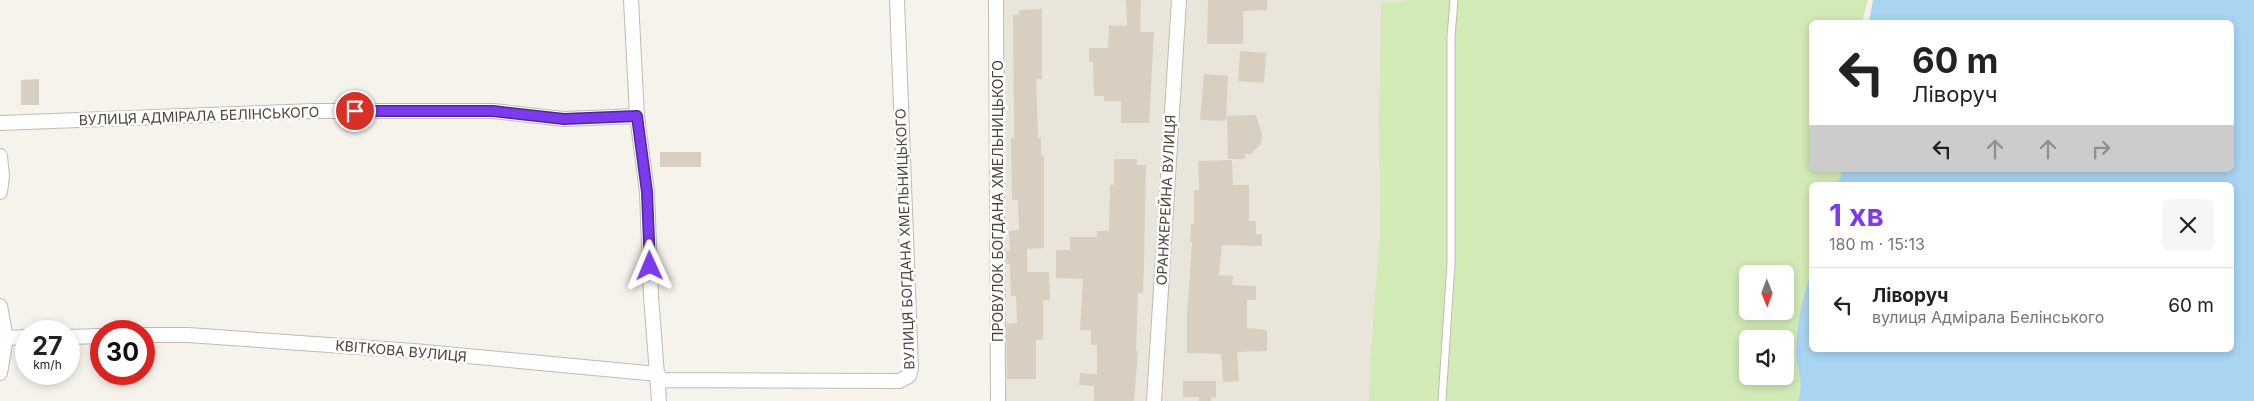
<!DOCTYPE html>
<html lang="uk">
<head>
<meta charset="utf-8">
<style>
	body { margin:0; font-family:Inter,sans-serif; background:#f6f6f6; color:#222; height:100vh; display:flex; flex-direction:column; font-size:19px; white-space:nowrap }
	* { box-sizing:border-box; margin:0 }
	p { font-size:16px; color:#767676 }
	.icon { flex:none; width:28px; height:28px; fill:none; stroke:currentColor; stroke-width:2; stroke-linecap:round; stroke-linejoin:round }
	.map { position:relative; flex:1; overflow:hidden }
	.details { position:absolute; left:1809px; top:182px; width:425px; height:170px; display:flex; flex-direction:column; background:#fff; border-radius:8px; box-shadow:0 2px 8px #0003 }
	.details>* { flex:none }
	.top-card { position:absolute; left:1809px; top:20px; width:425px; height:152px; border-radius:8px; box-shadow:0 2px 8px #0003; background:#fff; color:#222; overflow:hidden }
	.needle { width:32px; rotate:179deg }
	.buttons { position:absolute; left:1739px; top:265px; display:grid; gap:10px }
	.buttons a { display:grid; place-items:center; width:55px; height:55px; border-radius:8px; background:#fff; box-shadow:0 2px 8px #0003; font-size:25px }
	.speed { position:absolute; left:15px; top:320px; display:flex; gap:10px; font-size:25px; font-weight:700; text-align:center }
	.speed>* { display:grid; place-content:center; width:65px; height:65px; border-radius:50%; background:#fff; box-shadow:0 2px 8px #0003; line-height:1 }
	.speed small { font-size:12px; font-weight:400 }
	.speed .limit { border:8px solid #d22; background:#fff; color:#111 }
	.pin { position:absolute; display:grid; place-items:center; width:42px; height:42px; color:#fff; margin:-21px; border:2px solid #fff; border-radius:50%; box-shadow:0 1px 5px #0007 }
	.me { position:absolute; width:55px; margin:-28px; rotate:359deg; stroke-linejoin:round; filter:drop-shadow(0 0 4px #0008) }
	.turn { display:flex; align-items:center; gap:18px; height:105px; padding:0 20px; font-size:22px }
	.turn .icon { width:65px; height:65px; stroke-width:2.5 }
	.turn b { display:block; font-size:35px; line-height:42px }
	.lanes { display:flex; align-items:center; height:48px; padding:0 20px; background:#0003; justify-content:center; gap:25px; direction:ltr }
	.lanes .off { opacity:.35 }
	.round { display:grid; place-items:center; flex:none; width:52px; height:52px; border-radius:8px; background:#f6f6f6 }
	.overview { display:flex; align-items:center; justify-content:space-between; height:85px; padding:0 20px }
	h1 { font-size:30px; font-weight:700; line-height:38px; color:#7c3aed }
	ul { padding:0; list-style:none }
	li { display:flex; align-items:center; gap:15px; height:75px; padding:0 20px; border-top:1px solid #e0e0e0 }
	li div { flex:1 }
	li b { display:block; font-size:19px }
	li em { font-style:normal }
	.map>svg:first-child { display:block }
	.residential { fill:#eae5da }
	.green { fill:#d2eab5; fill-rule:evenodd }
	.water { fill:#a9d4f2 }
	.building { fill:#d8cfc1 }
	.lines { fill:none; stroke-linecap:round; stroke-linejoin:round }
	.lane-casing { stroke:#c2bbae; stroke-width:9 }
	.street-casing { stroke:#c2bbae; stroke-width:16 }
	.lane { stroke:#fff; stroke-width:7 }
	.street { stroke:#fff; stroke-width:14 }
	.route-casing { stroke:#51269a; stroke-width:12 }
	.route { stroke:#7c3aed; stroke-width:9 }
	.labels { text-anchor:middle; stroke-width:5; stroke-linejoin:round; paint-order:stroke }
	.street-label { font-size:14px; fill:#4b4439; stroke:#fff }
</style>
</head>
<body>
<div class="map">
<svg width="2254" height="401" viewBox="0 0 2254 401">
	<rect width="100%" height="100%" fill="#f6f3ec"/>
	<path class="residential" d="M1002,0H1174L1149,401H1000Z
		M1184,0H1406V2H1381L1380,231L1370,359L1369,401H1159Z"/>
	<path class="green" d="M1406,0H1868L1862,22H1811V170H1843L1837,185H1811V273L1803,298L1796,349L1802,382L1798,401H1369L1370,359L1380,231L1379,118L1381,2H1405ZM1748,274H1785V311H1748ZM1748,339H1785V376H1748Z"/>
	<path class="water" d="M1873,0H2254V401H1798C1805,377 1796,372 1796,350C1797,325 1802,296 1811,273V350H2231V185H1837L1843,170H2231V22H1869Z"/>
	<path class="building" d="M1126,0H1141L1140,32H1154L1149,123H1121V101H1104V96H1094L1093,62H1089V48H1108L1109,25L1127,26Z
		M1208,0H1267V10L1243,11V44H1207Z
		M1042,9V79H1036L1038,138H1041V156L1044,155V248L1027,249V272H1049L1050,300H1043V340H1036V379H1007L1006,324L1017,323L1016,296H1011L1010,264H1006V251H1010L1009,231L1019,230L1018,200H1012L1011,138H1014L1013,15H1019V10Z
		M1240,51L1266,53L1264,83L1238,81Z
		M1204,74L1228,76L1226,121L1200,120Z
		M39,79V105H21V80Z
		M1256,115L1262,134L1261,144L1251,154H1245V159H1228L1227,116Z
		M660,152H701V167H660Z
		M1114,159H1137V165H1146L1144,265L1143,293H1138L1136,351H1138L1134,401H1094V386L1079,385L1080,373L1097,374V345H1091V330H1080L1083,279L1056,278V250H1070V237H1097V231H1109L1110,185H1114Z
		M1232,160L1233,185H1249V221H1256V234H1262V246L1222,245L1219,275L1233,276L1232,285L1256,286V300H1247V328L1267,330V351L1237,352L1239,381L1223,382L1221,354L1187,353V315L1192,242H1190L1191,224H1194V190H1199L1198,161Z
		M1183,381H1216V397H1211V401H1199V397H1183Z"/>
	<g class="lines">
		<g class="lane-casing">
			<path id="lane" d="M1442,401L1451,263V37L1454,0"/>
		</g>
		<g class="street-casing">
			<path id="street" d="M631,0L637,116L647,192L651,296L659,401
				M996,0L998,401
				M0,123L315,111H493L564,119L637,116
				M0,156L2,176L0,192
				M0,306L6,338L0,373
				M144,335H188L414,351L658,374
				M69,337L101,336
				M6,338L26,337
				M658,380L899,381L909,376L911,368L897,0
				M1154,401L1179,0"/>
		</g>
		<use href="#lane" class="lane"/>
		<use href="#street" class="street"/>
	</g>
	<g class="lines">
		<g class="route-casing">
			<path id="route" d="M355,111H493L564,119L637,116L647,192L650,266"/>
		</g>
		<use href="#route" class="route"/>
	</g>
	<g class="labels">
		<g class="street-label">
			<text transform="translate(199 116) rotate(-2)" y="5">ВУЛИЦЯ АДМІРАЛА БЕЛІНСЬКОГО</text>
			<text transform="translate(1166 200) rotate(-87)" y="5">ОРАНЖЕРЕЙНА ВУЛИЦЯ</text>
			<text transform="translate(998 201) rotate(-90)" y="5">ПРОВУЛОК БОГДАНА ХМЕЛЬНИЦЬКОГО</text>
			<text transform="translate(905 239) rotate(-92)" y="5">ВУЛИЦЯ БОГДАНА ХМЕЛЬНИЦЬКОГО</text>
			<text transform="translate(401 351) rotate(5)" y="5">КВІТКОВА ВУЛИЦЯ</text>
		</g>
	</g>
</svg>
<div class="buttons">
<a><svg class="needle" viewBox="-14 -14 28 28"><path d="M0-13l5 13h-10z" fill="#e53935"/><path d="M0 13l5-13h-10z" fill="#767676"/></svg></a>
<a><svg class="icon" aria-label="sound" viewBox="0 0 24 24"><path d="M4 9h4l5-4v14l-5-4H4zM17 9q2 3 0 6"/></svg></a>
</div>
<div class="speed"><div>27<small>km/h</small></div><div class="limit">30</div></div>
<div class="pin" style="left:355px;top:111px;background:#d93025"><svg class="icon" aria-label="arrive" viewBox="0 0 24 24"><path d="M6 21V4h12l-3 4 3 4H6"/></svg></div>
<svg class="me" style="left:650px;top:266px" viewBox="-20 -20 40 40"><path d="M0-17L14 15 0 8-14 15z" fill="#7c3aed" stroke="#fff" stroke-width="4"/></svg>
<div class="top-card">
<div class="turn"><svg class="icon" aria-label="left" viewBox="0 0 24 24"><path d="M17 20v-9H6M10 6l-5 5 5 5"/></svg><div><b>60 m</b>Ліворуч</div></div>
<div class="lanes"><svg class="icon" aria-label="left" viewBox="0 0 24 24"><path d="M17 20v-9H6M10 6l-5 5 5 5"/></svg><svg class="icon off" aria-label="ahead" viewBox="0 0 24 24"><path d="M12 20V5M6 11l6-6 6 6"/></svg><svg class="icon off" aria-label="ahead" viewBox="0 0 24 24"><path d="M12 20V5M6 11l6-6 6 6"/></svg><svg class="icon off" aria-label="right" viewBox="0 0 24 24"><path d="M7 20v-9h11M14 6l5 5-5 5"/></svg></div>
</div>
<section class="details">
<div class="overview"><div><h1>1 хв</h1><p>180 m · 15:13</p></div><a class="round"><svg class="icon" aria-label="close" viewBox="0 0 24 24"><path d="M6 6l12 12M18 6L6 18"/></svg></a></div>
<ul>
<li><svg class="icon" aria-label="left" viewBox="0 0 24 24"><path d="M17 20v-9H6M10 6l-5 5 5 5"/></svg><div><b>Ліворуч</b><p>вулиця Адмірала Белінського</p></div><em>60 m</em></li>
</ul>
</section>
</div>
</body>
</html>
